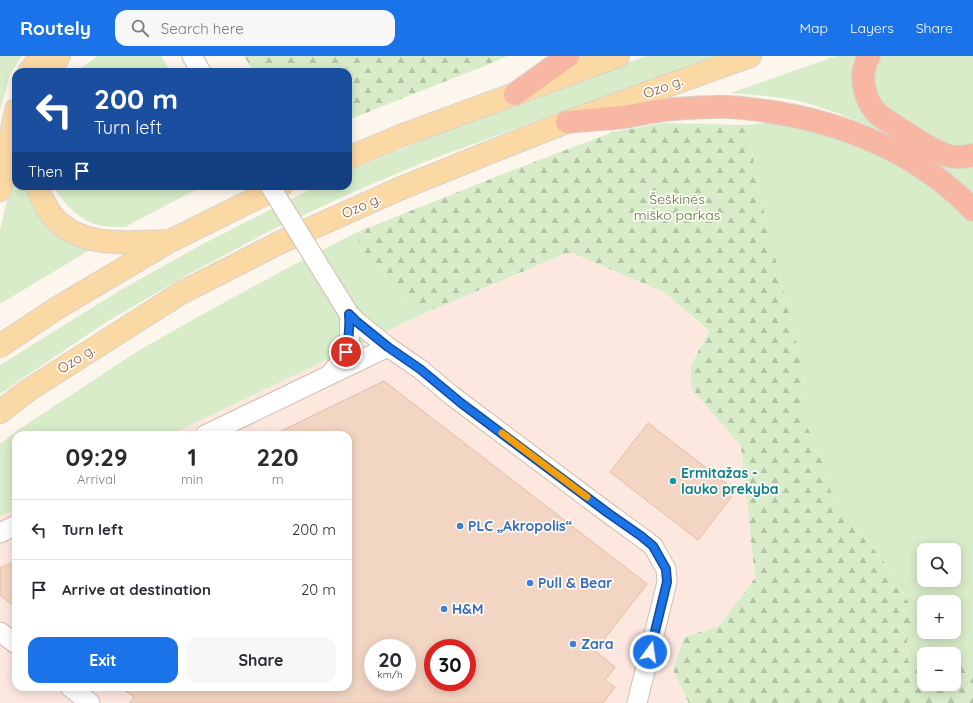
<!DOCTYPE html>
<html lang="en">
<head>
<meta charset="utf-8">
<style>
	body { margin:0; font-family:Quicksand,sans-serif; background:#f7f7f7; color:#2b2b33; height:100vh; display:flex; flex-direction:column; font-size:15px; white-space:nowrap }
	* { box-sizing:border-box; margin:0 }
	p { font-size:13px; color:#7c7c81 }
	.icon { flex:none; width:22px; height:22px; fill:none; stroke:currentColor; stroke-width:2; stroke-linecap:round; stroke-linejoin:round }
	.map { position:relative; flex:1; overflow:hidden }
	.details { position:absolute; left:12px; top:375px; width:340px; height:260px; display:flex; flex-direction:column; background:#fff; border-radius:12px; box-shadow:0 2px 10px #0003 }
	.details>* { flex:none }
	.hud { position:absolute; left:12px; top:12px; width:340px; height:122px; border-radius:12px; box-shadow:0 2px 10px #0003; background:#1a4fa0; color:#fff; overflow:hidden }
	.controls { position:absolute; left:917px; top:487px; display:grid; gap:8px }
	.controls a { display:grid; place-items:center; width:44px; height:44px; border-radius:8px; background:#fff; box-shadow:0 2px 10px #0003; font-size:20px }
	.speed { position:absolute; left:364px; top:583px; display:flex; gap:8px; font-size:20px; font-weight:700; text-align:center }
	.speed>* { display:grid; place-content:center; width:52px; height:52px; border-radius:50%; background:#fff; box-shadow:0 2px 10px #0003; line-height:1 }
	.speed small { font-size:10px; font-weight:400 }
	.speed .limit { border:6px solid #d22; background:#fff; color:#111 }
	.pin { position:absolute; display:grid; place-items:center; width:34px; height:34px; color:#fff; margin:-17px; border:2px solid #fff; border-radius:50%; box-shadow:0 1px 4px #0007 }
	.me { position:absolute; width:44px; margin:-22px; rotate:14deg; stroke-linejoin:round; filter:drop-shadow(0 0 3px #0008) }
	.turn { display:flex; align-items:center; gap:14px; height:84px; padding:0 16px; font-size:18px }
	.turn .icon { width:52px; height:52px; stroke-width:2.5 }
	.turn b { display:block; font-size:28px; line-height:34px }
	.then { display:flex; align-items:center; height:38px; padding:0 16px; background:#0003; gap:8px; font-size:15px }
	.eta { display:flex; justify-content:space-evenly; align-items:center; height:68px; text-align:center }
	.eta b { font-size:24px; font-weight:700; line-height:28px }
	.primary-button { display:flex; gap:8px; margin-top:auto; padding:8px 16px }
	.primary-button a { flex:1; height:46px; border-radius:12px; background:#1a73e8; color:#fff; font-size:16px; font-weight:700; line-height:46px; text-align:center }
	.primary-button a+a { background:#f7f7f7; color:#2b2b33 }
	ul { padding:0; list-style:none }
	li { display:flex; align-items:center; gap:12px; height:60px; padding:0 16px; border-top:1px solid #e1e1e2 }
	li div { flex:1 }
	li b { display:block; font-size:15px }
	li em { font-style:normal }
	header { display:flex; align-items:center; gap:24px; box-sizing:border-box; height:56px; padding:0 20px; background:#1a73e8; color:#fff }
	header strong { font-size:19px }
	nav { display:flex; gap:22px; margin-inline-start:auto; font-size:14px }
	.search { width:280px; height:36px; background:#f7f7f7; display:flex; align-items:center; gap:10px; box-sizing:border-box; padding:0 14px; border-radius:12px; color:#7c7c81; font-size:15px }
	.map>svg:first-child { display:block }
	.commercial { fill:#fde8e0; fill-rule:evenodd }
	.green { fill:#d8ecc9; fill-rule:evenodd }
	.forest { fill:url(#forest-firs) }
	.building { fill:#f3d5c3; stroke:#e6bba3; fill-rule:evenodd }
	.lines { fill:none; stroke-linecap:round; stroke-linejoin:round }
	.street-casing { stroke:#d1beb0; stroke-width:21 }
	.primary-casing { stroke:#dad1cd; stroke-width:24 }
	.highway-casing { stroke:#dad1cd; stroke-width:24 }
	.street { stroke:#fff; stroke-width:19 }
	.primary { stroke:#fbd9a5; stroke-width:22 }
	.highway { stroke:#f7b7a3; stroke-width:22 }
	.street-bridge-casing { stroke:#d1beb0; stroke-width:21; stroke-linecap:butt }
	.street-bridge { stroke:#fff; stroke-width:19 }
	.route-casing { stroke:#114b97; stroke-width:10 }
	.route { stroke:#1a73e8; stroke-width:7 }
	.slow { stroke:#f59e0b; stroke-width:7 }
	.culture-dot { fill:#0f9aa8; stroke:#fffaf3; stroke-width:1.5 }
	.shop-dot { fill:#3f7fe0; stroke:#fffaf3; stroke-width:1.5 }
	.labels { text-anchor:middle; stroke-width:3.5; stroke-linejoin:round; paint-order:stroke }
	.street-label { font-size:14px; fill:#7a5c4d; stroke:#fffaf3 }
	.park-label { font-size:14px; fill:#537a41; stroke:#fffaf3 }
	.culture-label { font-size:14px; font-weight:bold; fill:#0d838f; stroke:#fffaf3; text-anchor:start }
	.shop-label { font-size:14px; font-weight:bold; fill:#366cbe; stroke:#fffaf3; text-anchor:start }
</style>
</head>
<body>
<header>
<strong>Routely</strong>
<div class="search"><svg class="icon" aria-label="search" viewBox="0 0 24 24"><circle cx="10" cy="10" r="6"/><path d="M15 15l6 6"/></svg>Search here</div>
<nav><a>Map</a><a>Layers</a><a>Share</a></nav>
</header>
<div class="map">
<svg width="973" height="647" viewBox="0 0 973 647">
	<defs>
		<pattern id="forest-firs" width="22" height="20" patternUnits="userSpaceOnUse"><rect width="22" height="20" fill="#d8ecc9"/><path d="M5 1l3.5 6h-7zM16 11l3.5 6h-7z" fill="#b4c2a5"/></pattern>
	</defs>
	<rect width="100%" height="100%" fill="#fdf6ec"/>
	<path class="commercial" d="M572,197L664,236L709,276L691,308V332L741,390L755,522L719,570L684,581L673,614L689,647H0V460L16,453V631H348V379H170L420,259L563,199ZM373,592H407V626H373ZM433,592H467V626H433Z"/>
	<path class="green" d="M0,0H22L10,18L0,55Z
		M98,0H161L171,16H75Z
		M646,0H716L427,105L351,137L268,176L189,218L108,265L14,328L0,338V309L119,235L199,190L305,136L317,130H348V116L351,114L426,83L496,55Z
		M836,0H859L873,64L887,78C862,67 837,56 810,48C784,41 758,39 731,37Z
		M878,0H973V92L947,90L885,52L880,46L871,20Z
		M786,64L869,91L937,131L965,158L973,167V613L967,605L958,602L954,607V598H924V621L908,605L906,588L913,568L910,549L884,506L833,443L819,394L806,369L803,313L758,132L748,69ZM924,494H954V524H924ZM924,546H954V576H924Z
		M16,105V130H25L29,142L37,155L74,188L90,194L0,248V174Z
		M934,105L973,109V140Z
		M54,130H203L125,171C116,171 106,171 97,169C79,163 62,147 54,130Z
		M355,177L357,184L376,212L420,259L170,379H16V453L0,460V388L21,372L138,295L194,263L280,216Z"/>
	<path class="forest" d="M244,0H507L499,4L348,64V16H254Z
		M663,67L748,69L758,132L803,313L806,369L819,394L833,443L884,506L910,549L913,568L906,588L908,605L924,621V628H954V607L958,602L967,605L973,613V647H689L673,614L684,581L719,570L755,522L741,390L691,332V309L709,275L664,236L572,197L562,199L420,259C410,248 400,238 390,227C376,212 362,197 355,177L521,111L613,76Z"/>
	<path class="building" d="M384,325L647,528L595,595L615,611L605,624L615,631L603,647H129L134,641L120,631H348V379H273ZM373,592H407V626H373ZM433,592H467V626H433Z
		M648,367L736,435L698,484L610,416Z
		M16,505V552L0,539V512Z"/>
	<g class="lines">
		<g class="street-casing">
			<path id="street" d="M192,0L201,16
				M349,258L357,266L388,291L420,313L451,339L608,457L641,481L653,490L666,513L667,526L637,647
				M331,317C336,311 343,304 346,296C351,285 350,270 349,258
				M205,379L388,291
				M0,477L16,469
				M0,576L16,588
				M70,631L90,647"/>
		</g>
		<g class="primary-casing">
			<path id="primary" d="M29,16L41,0
				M49,16L59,0
				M348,102L403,79L618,0
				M37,130C40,139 44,147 49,155C75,194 128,186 168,185
				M0,134L16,54
				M0,290L57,252L170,185L281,130
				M0,356L27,335L181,237L281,186L399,133L503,91L567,66L750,0"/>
		</g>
		<g class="highway-casing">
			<path id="highway" d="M869,0C859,17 863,40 875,55C882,63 892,67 900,73C915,82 929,93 946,99C954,102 964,101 973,99
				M515,38L568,0
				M567,66C586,64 605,63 624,61C641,58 658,54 675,53C688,52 702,51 715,51C732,50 749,53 766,55C843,66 919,97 973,154"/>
		</g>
		<use href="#street" class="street"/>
		<use href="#primary" class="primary"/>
		<use href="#highway" class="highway"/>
		<g class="street-bridge-casing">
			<path id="street-bridge" d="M270,130L349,258"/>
		</g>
		<use href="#street-bridge" class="street-bridge"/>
	</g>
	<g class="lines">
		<g class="route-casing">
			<path id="route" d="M346,296C349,283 350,271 349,258L357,266L388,291L420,313L461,347L608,457L641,480L653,490L666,513L667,526L650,596"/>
		</g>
		<use href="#route" class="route"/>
		<path class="slow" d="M502,377L587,441"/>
	</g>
	<circle class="culture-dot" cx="673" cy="425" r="4"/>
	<g class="shop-dot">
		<circle cx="460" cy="470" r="4"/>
		<circle cx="530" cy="527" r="4"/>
		<circle cx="444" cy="553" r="4"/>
		<circle cx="573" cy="588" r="4"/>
	</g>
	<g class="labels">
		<g class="street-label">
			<text transform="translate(663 31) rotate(-20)" y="5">Ozo g.</text>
			<text transform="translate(361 150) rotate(-24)" y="5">Ozo g.</text>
			<text transform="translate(76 303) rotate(-33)" y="5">Ozo g.</text>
		</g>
		<g class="park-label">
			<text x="677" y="148">Šeškinės<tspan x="677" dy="16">miško parkas</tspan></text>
		</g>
		<g class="culture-label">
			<text x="681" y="422">Ermitažas -<tspan x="681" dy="16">lauko prekyba</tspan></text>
		</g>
		<g class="shop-label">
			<text x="468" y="475">PLC „Akropolis“</text>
			<text x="538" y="532">Pull &amp; Bear</text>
			<text x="452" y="558">H&amp;M</text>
			<text x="581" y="593">Zara</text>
		</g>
	</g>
</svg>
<div class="controls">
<a><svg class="icon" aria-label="search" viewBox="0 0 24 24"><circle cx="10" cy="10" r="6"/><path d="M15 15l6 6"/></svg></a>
<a>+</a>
<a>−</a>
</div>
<div class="speed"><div>20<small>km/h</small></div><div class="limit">30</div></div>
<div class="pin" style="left:346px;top:296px;background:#d93025"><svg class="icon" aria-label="arrive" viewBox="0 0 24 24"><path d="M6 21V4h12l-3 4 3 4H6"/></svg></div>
<svg class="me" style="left:650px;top:596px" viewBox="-20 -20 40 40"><circle r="17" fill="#1a73e8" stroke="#fff" stroke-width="3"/><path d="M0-11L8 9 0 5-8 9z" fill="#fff"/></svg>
<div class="hud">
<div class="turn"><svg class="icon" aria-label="left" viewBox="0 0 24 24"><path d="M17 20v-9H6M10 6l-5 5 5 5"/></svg><div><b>200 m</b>Turn left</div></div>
<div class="then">Then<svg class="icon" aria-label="arrive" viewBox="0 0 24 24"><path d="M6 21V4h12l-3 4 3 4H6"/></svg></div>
</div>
<section class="details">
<div class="eta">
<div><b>09:29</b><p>Arrival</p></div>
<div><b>1</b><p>min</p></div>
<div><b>220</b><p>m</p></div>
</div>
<ul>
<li><svg class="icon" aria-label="left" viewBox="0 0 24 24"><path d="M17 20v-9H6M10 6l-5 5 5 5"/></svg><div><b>Turn left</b></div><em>200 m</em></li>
<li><svg class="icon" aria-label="arrive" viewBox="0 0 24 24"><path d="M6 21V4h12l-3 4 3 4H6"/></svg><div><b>Arrive at destination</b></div><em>20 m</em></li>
</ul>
<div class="primary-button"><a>Exit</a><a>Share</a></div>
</section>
</div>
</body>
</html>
